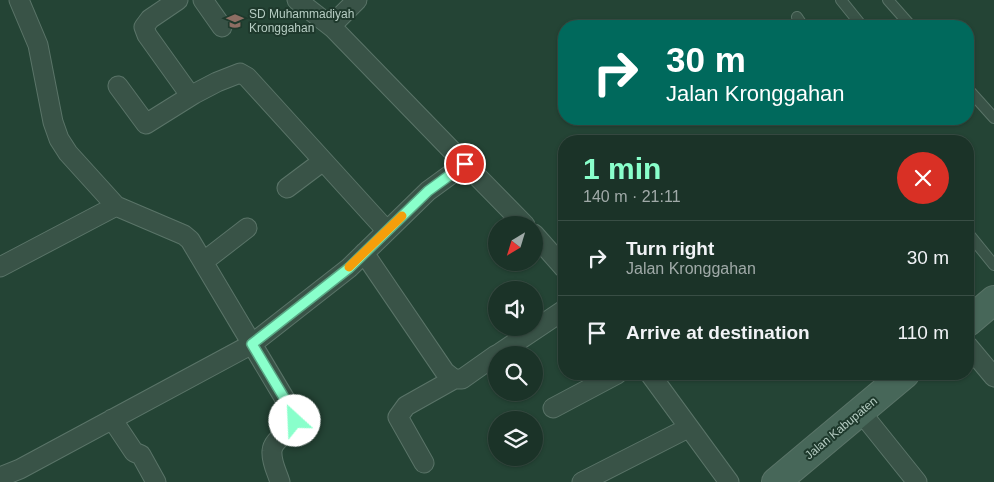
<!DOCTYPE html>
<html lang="en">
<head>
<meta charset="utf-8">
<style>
	body { margin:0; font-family:Helvetica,sans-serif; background:#243b30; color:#f1f3f6; height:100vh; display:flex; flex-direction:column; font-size:19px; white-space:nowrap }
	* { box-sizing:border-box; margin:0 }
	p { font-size:16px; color:#a0aaa8 }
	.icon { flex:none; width:28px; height:28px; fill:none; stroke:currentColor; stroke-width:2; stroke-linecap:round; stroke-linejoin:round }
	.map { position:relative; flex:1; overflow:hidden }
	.drawer { position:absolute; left:558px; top:135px; width:416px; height:245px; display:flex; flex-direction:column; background:#1b3328; border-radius:20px; box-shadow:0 1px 4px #0004,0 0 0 1px #394e45 }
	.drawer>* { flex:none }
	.banner { position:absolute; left:558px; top:20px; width:416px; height:105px; border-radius:20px; box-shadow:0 1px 4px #0004,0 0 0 1px #394e45; background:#00695c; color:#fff; overflow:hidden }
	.needle { width:32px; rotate:218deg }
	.buttons { position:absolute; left:488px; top:216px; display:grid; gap:10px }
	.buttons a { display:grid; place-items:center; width:55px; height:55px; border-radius:50%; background:#1b3328; box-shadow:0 1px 4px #0004,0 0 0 1px #394e45; font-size:25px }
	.pin { position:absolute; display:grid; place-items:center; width:42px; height:42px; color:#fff; margin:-21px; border:2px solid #fff; border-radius:50%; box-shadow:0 1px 5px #0007 }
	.me { position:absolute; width:55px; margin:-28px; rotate:335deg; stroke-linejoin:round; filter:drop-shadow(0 0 4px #0008) }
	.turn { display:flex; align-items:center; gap:18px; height:105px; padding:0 25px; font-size:22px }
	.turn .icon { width:65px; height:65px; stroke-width:2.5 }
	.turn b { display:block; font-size:35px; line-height:42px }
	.round { display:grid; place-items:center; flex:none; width:52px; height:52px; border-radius:26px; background:#243b30 }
	.summary { display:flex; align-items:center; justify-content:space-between; height:85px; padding:0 25px }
	h1 { font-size:30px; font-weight:700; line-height:38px; color:#89ffcb }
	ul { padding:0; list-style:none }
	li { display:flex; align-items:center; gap:15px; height:75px; padding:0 25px; border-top:1px solid #394e45 }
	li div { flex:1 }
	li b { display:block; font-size:19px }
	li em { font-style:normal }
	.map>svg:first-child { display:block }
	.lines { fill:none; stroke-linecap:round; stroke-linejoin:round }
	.lane-casing { stroke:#5a7468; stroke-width:12 }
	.street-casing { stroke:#5a7468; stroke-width:21 }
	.secondary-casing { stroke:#5a7468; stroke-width:30 }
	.lane { stroke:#395347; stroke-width:10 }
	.street { stroke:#395347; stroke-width:19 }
	.secondary { stroke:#476759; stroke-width:28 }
	.route-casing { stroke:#59a684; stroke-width:12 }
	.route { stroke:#89ffcb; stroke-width:9 }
	.slow { stroke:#f59e0b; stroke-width:9 }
	.labels { text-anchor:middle; stroke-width:4; stroke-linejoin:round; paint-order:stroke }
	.poi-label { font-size:12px; fill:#b6cdc3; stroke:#1e392c; text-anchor:start }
	.street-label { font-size:12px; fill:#b6cdc3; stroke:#1e392c }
</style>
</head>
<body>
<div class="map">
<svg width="994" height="482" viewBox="0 0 994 482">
	<rect width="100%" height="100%" fill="#244435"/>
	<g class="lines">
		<g class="lane-casing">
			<path id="lane" d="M841,0L862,26
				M888,0L911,26
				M797,17L803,26
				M968,89L994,118
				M968,233L994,265"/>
		</g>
		<g class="street-casing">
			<path id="street" d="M178,0L150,19L144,27L147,35L190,95
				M203,0L222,27
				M297,0L333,28L465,164
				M331,26L357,0
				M118,86L146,124L194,94L217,82L240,73L247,77L387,231
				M287,188L323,161
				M534,234L564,268
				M364,253L445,372L454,379H462L496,355
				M203,262L247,228
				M0,267L116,206
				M968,346L994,377
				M497,355L564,310
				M650,374L729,482
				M553,408L617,374
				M860,411L917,482
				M112,419L134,452L141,455L156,482
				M424,463L398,417L406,406L454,379
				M0,477L20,469L252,344L190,240L184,235L116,206L68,153L59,139L53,122L38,45L19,0
				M280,482C277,472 271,462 272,451C273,436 296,433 295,416L252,344L349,268L428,191L465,164L525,225
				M582,482L688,428"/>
		</g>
		<g class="secondary-casing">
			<path id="secondary" d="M968,322L994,300
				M776,482L905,374"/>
		</g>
		<use href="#lane" class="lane"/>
		<use href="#street" class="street"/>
		<use href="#secondary" class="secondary"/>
	</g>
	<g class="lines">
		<g class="route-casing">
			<path id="route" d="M295,421V416L252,344L349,268L428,191L465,164"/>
		</g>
		<use href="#route" class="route"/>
		<path class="slow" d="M349,267L402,216"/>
	</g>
	<defs>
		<g id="school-bare" transform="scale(1.35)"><path d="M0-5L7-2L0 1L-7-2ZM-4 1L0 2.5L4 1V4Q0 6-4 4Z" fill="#8d6e63" stroke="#1e392c" stroke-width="2.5" paint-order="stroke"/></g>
	</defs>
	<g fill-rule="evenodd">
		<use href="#school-bare" x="235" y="21"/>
	</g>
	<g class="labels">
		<g class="poi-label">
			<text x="249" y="18">SD Muhammadiyah<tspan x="249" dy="14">Kronggahan</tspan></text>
		</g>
		<g class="street-label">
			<text transform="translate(841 428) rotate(-40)" y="4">Jalan Kabupaten</text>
		</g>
	</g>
</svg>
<div class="buttons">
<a><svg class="needle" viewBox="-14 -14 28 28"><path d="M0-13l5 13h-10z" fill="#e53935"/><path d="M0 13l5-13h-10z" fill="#a0aaa8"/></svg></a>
<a><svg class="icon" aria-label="sound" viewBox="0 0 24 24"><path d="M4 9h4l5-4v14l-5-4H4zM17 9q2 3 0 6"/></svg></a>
<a><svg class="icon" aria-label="search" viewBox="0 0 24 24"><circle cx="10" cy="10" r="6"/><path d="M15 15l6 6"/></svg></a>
<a><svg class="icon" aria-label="layers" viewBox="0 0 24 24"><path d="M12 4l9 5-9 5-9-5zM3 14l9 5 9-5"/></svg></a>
</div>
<div class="pin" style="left:465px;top:164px;background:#d93025"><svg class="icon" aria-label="arrive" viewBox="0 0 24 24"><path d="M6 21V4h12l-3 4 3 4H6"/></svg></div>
<svg class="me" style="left:295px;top:421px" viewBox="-20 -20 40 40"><circle r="19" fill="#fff"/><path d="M0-13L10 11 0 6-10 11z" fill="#89ffcb"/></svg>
<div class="banner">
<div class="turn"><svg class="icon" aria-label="right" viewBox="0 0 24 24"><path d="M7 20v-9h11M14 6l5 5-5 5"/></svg><div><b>30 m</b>Jalan Kronggahan</div></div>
</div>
<section class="drawer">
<div class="summary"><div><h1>1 min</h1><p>140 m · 21:11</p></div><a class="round" style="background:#d93025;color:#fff"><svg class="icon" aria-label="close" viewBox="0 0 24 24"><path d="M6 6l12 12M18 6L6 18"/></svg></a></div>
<ul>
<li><svg class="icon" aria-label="right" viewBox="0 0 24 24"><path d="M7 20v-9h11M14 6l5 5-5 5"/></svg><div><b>Turn right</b><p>Jalan Kronggahan</p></div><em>30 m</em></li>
<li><svg class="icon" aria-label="arrive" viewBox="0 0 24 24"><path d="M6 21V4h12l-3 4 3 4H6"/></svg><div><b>Arrive at destination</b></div><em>110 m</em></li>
</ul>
</section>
</div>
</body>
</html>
